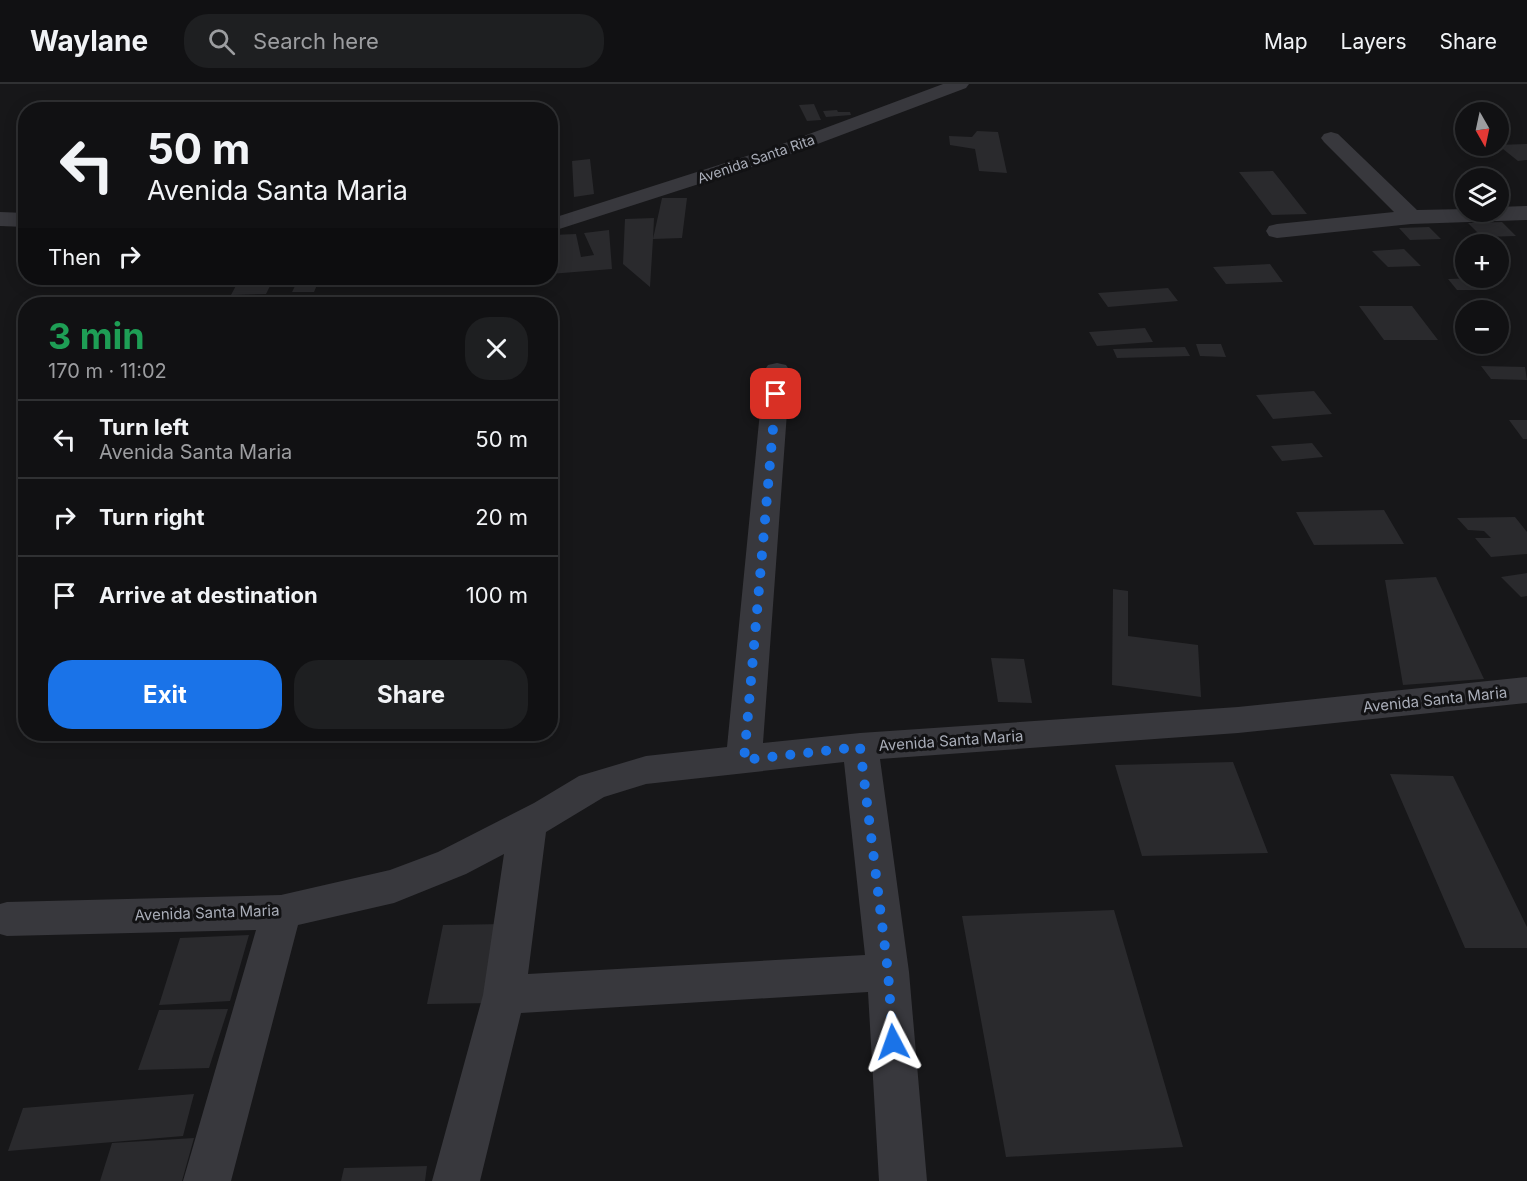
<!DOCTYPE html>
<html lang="en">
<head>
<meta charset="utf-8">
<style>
	body { margin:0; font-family:Inter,sans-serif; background:#1e1f21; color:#f1f3f6; height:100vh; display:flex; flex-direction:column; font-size:22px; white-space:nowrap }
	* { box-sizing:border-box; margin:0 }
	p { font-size:20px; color:#9c9da0 }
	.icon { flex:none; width:33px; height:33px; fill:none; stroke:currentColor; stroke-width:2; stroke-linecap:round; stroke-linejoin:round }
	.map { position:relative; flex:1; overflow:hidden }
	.drawer { position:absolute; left:18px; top:213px; width:540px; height:444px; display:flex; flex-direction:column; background:#111113; border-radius:24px; box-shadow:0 3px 15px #0003,0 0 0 2px #303133 }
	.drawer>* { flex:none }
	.guide { position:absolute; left:18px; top:18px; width:540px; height:183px; border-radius:24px; box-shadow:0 3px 15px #0003,0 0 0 2px #303133; background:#111113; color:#f1f3f6; overflow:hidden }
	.needle { width:39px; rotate:171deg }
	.buttons { position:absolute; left:1455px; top:18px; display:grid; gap:12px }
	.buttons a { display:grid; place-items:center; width:54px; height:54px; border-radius:50%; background:#111113; box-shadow:0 3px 15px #0003,0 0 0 2px #303133; font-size:30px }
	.pin { position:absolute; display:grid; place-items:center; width:51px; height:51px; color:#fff; margin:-26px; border-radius:12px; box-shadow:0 3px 9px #0006 }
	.me { position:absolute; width:66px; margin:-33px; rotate:356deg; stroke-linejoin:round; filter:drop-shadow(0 0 4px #0008) }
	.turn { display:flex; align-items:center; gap:21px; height:126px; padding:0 30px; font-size:27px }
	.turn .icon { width:78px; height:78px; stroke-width:2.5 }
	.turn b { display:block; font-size:42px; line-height:51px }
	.then { display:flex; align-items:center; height:57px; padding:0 30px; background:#0003; gap:12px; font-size:22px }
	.round { display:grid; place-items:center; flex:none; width:63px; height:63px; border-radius:24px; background:#1e1f21 }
	.headline { display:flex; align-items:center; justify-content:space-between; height:102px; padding:0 30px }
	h1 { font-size:36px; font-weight:700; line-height:45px; color:#1e9e55 }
	.cta { display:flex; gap:12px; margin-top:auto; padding:12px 30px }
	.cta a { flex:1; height:69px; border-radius:24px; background:#1a73e8; color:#fff; font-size:24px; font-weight:700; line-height:69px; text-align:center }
	.cta a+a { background:#1e1f21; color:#f1f3f6 }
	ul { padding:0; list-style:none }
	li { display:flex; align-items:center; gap:18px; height:78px; padding:0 30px; border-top:2px solid #303133 }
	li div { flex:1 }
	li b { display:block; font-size:22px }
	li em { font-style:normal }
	header { display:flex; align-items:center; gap:36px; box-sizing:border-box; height:84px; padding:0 30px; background:#111113; border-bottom:2px solid #303133 }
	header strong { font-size:28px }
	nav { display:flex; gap:33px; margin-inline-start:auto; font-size:21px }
	.search { width:420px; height:54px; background:#1e1f21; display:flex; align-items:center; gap:15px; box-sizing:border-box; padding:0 21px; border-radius:24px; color:#9c9da0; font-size:22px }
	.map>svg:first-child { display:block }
	.building { fill:#2a2a2d }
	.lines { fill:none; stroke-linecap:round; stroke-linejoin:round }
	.minor { fill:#38383d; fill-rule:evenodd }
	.route { stroke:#1a73e8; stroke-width:10; stroke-dasharray:0 18 }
	.labels { text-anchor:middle; stroke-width:6; stroke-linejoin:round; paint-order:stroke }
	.far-street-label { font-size:14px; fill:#a9adb8; stroke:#121214 }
	.street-label { font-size:15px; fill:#a9adb8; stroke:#121214 }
</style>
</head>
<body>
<header>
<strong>Waylane</strong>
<div class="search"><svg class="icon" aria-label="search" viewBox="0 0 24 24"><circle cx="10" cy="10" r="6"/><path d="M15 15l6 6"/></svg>Search here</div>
<nav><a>Map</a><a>Layers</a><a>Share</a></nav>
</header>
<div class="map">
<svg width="1527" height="1097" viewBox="0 0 1527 1097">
	<rect width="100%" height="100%" fill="#171719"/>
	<path class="building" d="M814,20L821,36L807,37L799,21Z
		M837,26L838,28H850L851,31L826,33L823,27Z
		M977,47L998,48L1007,89L979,87L975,65L950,61L949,52L972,53Z
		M1527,60V76L1518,77L1498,61Z
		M590,75L594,110L574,113L572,77Z
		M1273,87L1307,130L1272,131L1239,88Z
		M662,114H687L682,154L653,155Z
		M654,134L653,155L650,203L623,180L625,135Z
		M1502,138L1516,152L1482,153L1468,139Z
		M1429,143L1441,155L1410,156L1399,144Z
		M609,146L612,185L550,190L552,151L576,150L581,173L594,171L584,149Z
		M1404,165L1421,182L1388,183L1372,167Z
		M1270,180L1283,198L1226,200L1213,183Z
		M240,194H274L266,210L231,211Z
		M299,194H320L314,208H292Z
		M1478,194L1487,206H1457L1448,195Z
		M1168,204L1178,217L1108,223L1098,209Z
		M1359,222H1412L1438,256H1384Z
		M1145,244L1153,258L1097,262L1089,248Z
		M1196,260H1221L1226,273L1200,272Z
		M1185,263L1190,272L1117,274L1113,265Z
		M1481,282L1525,283L1527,296L1491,295Z
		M1314,307L1332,330L1273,335L1256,311Z
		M1509,336H1527V355H1523Z
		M1312,359L1323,373L1282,377L1271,362Z
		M1384,426L1404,460L1314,461L1296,428Z
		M1515,433L1527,448V470L1491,473L1475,454H1491L1484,447L1468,446L1457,434Z
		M1527,489V512L1521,513L1501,493Z
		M1436,493L1484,595L1403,601L1385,496Z
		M1113,505L1128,507V552L1198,561L1201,613L1112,601Z
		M991,574L1024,575L1032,619L998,618Z
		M1233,678L1268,769L1142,772L1115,681Z
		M1390,690L1453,692L1527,843V864H1465Z
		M1114,826L1183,1063L1006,1073L962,832Z
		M506,840L493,919L427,920L443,841Z
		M249,851L230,917L159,921L180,854Z
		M228,925L209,984L138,986L159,926Z
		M194,1010L183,1052L8,1067L23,1024Z
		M194,1054L182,1097H100L112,1059Z
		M427,1082L425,1097H341L344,1084Z"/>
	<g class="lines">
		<path class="minor" d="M943,0H969L966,4L783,73L550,148V135L769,65Z
			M1331,48L1338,50L1417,126L1466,125V128H1498V123L1527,122V136L1411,140L1277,154L1269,152L1266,147L1269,142L1277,140L1394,128L1324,58L1321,54L1324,50Z
			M0,128L26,129V143L0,142Z
			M777,279L786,281L790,287L763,659L860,649L1238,623L1527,593V619L1238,649L880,675L909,888L927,1097H879L868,908L521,929L480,1097H432L483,911L504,770L466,790L394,819L298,841L231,1097H183L256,846L7,852L0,850V820L7,818L281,811L390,786L438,768L534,719L579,692L646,672L727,663L764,287L768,281ZM844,678L865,871L528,890L546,748L604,713L646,700Z"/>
	</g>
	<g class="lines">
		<path class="route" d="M776,310L744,676L860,663L888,888L893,958"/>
	</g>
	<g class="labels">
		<g class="far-street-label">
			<text transform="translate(756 75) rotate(-19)" y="5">Avenida Santa Rita</text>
		</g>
		<g class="street-label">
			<text transform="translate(1435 616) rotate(-6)" y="5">Avenida Santa Maria</text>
			<text transform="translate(951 657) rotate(-4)" y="5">Avenida Santa Maria</text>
			<text transform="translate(207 829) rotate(-2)" y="5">Avenida Santa Maria</text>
		</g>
	</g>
</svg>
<div class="buttons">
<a><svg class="needle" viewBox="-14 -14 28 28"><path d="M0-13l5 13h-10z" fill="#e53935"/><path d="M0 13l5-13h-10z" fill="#9c9da0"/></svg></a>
<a><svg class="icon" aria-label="layers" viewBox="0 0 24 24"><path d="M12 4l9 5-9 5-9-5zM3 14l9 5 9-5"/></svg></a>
<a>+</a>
<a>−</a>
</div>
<div class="pin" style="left:776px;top:310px;background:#d93025"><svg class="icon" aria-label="arrive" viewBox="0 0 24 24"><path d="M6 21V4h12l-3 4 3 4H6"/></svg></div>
<svg class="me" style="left:893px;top:958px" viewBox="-20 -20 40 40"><path d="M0-17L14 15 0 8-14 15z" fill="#1a73e8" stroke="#fff" stroke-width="4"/></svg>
<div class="guide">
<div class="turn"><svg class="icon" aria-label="left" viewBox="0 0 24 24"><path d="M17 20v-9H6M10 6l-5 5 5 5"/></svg><div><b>50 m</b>Avenida Santa Maria</div></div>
<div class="then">Then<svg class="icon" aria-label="right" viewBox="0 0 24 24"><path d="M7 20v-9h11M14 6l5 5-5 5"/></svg></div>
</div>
<section class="drawer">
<div class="headline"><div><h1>3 min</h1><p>170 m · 11:02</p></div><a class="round"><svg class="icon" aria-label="close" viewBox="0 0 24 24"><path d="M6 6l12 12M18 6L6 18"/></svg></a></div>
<ul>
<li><svg class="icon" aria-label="left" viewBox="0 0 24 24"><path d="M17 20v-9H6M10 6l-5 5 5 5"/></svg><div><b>Turn left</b><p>Avenida Santa Maria</p></div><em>50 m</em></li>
<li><svg class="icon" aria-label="right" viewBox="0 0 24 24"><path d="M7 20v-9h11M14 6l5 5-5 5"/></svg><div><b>Turn right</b></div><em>20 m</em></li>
<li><svg class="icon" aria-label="arrive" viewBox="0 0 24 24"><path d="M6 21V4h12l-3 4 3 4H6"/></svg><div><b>Arrive at destination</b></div><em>100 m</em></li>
</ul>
<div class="cta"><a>Exit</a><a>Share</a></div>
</section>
</div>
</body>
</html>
